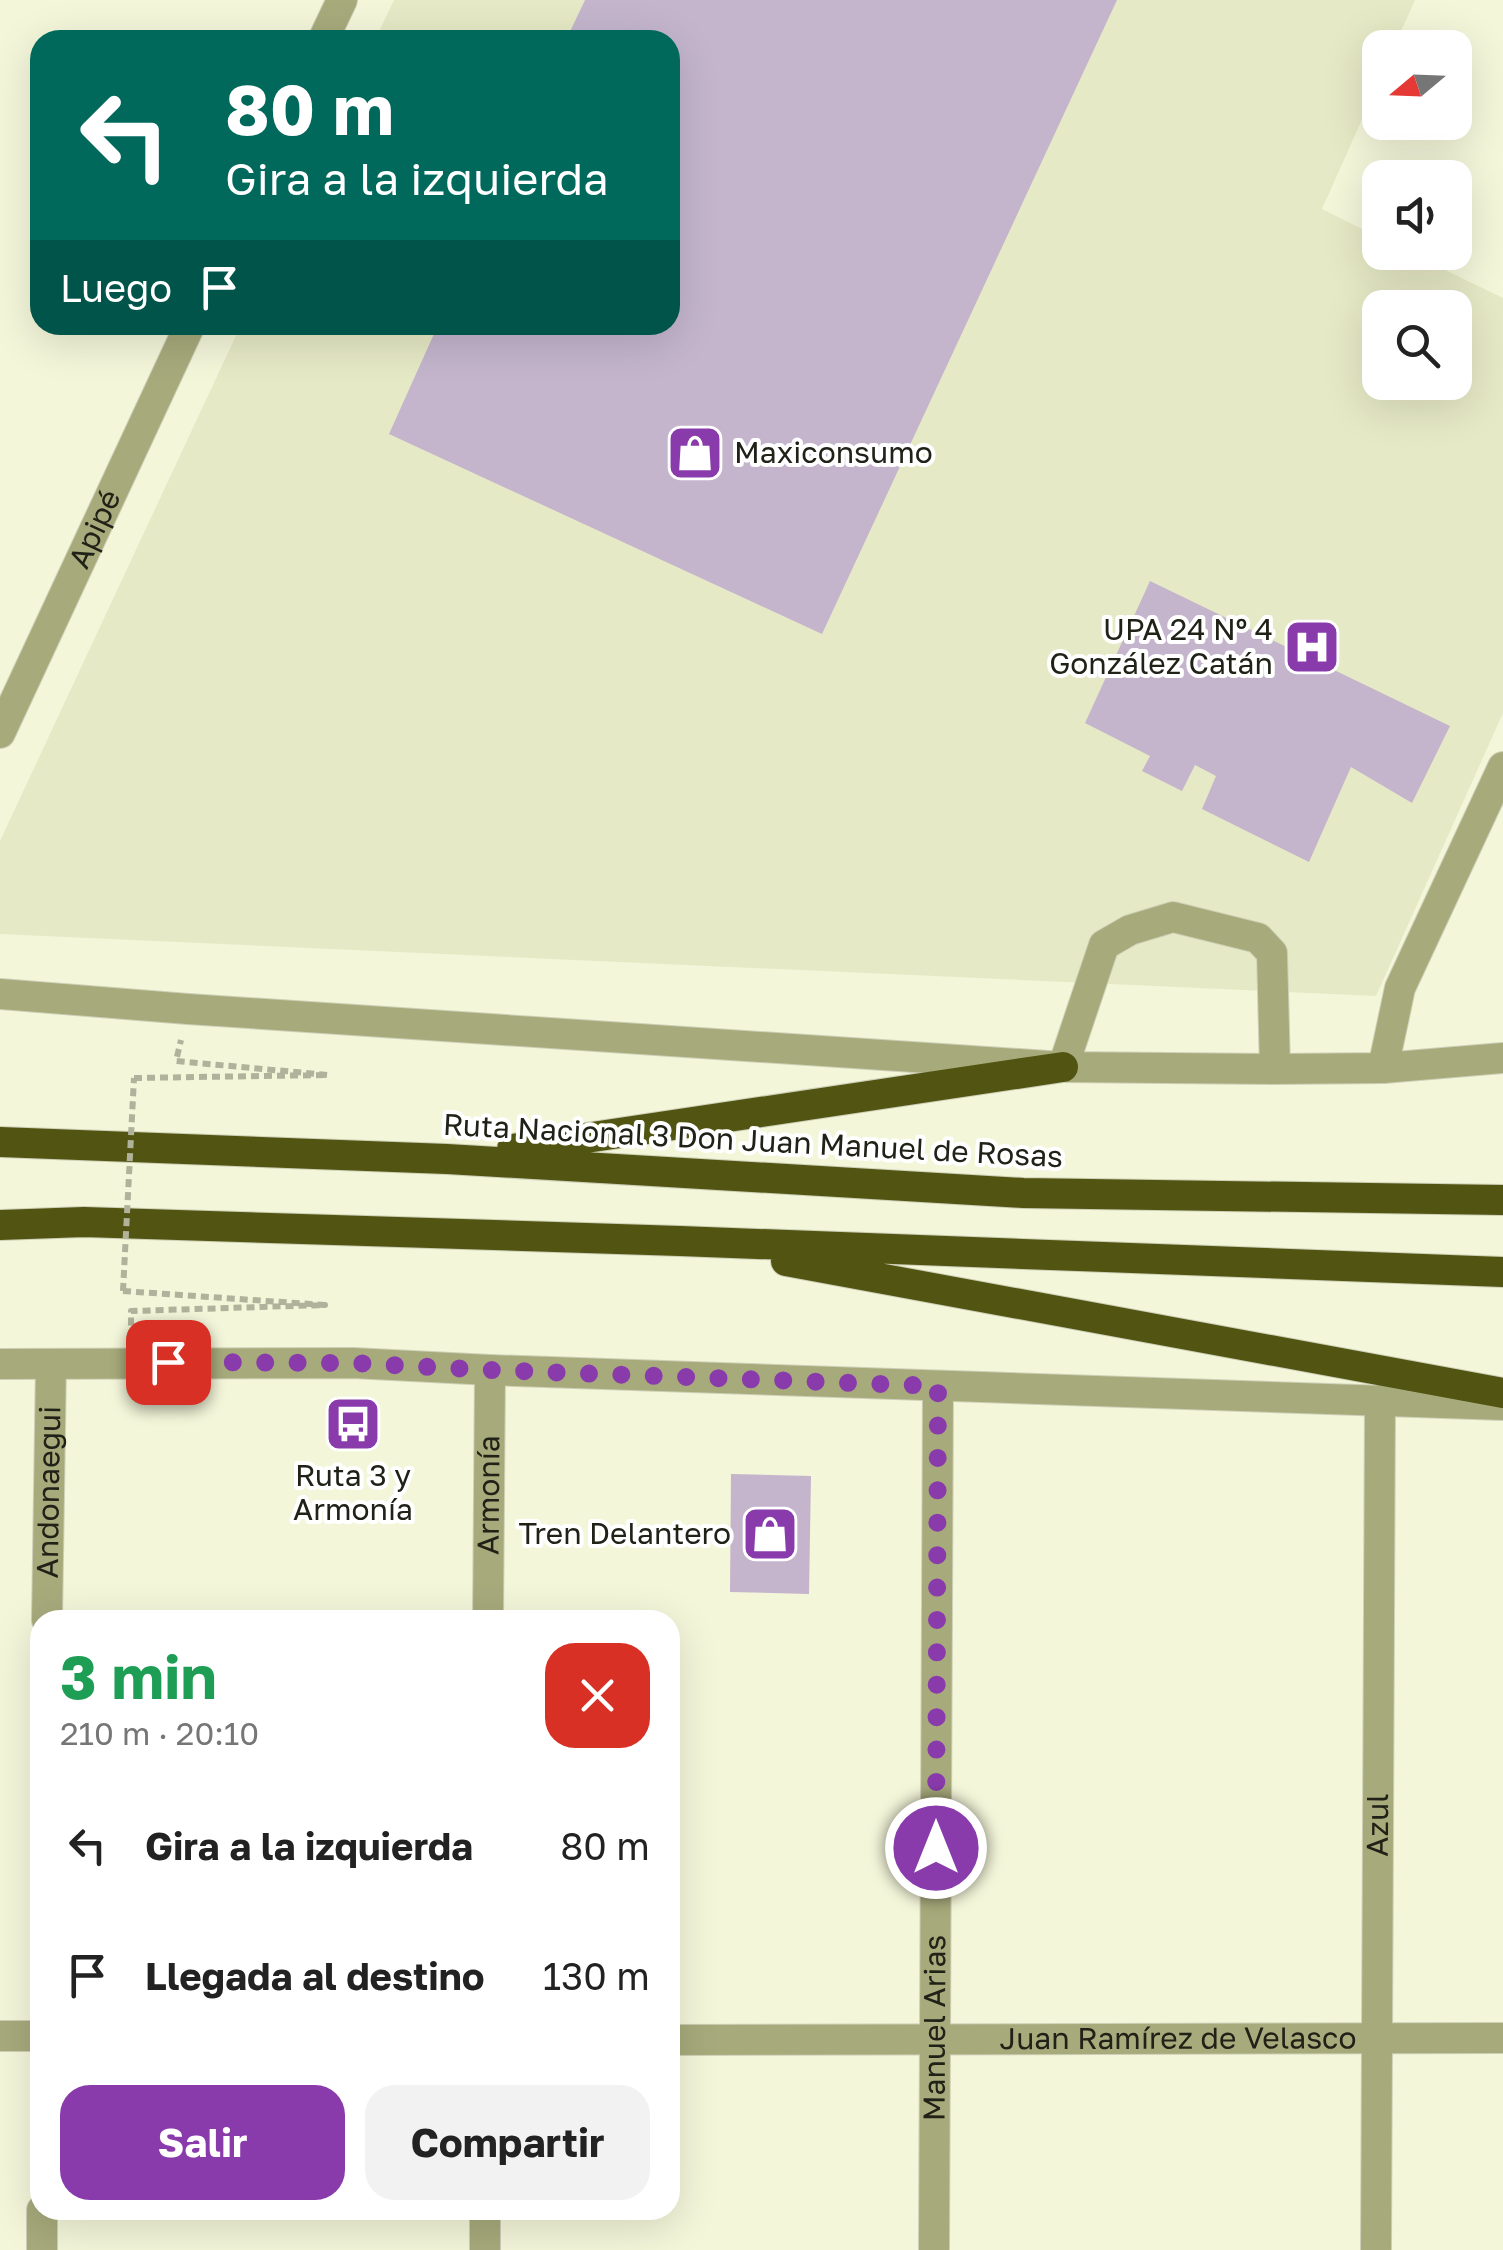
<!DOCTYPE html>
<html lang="es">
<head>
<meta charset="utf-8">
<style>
	body { margin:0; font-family:"Golos Text",sans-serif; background:#f2f2f2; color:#222; height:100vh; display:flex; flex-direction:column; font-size:38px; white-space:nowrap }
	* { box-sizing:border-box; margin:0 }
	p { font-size:32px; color:#767676 }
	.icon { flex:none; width:55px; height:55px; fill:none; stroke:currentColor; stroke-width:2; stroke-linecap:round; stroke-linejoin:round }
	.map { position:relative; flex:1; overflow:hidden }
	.drawer { position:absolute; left:30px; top:1610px; width:650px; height:610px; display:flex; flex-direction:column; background:#fff; border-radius:30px; box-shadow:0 10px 40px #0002 }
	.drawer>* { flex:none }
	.hud { position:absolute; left:30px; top:30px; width:650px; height:305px; border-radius:30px; box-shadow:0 10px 40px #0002; background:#00695c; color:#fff; overflow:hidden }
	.needle { width:65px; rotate:251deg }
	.buttons { position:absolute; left:1362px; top:30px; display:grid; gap:20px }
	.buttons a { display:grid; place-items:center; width:110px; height:110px; border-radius:20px; background:#fff; box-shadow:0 10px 40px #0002; font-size:50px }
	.pin { position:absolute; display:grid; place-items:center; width:85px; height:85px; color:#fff; margin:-42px; border-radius:20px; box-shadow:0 5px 15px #0006 }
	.me { position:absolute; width:110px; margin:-55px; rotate:0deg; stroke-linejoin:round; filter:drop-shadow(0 0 8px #0008) }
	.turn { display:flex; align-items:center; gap:35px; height:210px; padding:0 30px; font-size:45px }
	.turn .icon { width:130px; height:130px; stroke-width:2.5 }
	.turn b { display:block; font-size:70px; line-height:85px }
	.then { display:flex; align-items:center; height:95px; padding:0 30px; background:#0003; gap:20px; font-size:38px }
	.round { display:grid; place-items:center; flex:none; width:105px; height:105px; border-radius:30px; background:#f2f2f2 }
	.head { display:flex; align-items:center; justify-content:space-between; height:170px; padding:0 30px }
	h1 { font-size:60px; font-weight:700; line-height:75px; color:#1e9e55 }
	.button { display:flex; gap:20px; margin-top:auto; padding:20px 30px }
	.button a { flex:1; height:115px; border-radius:30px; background:#893bac; color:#fff; font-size:40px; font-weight:700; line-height:115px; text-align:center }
	.button a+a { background:#f2f2f2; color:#222 }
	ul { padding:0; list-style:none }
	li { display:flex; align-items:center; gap:30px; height:130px; padding:0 30px }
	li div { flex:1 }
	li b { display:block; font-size:38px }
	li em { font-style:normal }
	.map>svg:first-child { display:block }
	.built { fill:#e6e9c5; fill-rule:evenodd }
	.building { fill:#c4b5cd }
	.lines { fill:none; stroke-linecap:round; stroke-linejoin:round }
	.minor-casing { stroke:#cdd0b6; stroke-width:32 }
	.highway-casing { stroke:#cdd0b6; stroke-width:32 }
	.path { stroke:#b0b29b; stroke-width:6; stroke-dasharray:8 5; stroke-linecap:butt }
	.minor { stroke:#a7aa7b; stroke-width:30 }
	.highway { stroke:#525412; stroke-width:30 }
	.path-bridge { stroke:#b0b29b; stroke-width:6; stroke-dasharray:8 5; stroke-linecap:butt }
	.route { stroke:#893bac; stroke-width:18; stroke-dasharray:0 32.4 }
	.labels { text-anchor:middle; stroke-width:8; stroke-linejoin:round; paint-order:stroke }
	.poi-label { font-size:30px; fill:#202117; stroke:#fff; text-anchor:end }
	.street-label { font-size:30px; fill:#202117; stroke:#fff }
</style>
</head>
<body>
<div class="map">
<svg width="1503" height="2250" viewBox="0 0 1503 2250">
	<rect width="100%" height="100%" fill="#f3f6d9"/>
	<path class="built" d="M394,0H1415L1394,47L1380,48V79L1322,209L1380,238V252L1410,253L1503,298V713L1376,996L0,934V841L241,325H670V40H375ZM1380,308H1455V382H1380Z"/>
	<path class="building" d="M585,0H1117L822,634L389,434L438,325H670V40H566Z
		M1150,581L1450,726L1412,803L1351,767L1309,862L1202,809L1216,776L1195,765L1182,791L1142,771L1150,756L1085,723Z
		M731,1474L811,1476L809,1594L730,1592Z"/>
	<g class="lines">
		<g class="minor-casing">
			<g id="minor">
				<path d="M323,40L342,0"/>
				<path id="s1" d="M0,733L190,325"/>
				<path d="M0,994L188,1009L1063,1067L1275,1069L1383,1068L1503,1058"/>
				<path d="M1063,1067L1104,945L1130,930L1173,917L1258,938L1272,953L1275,1069"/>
				<path d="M1383,1068L1400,988L1503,767"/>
				<path d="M0,1364L353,1363L490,1370L1503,1405"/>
				<path id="s2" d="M47,1620L51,1364"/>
				<path id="s3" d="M488,1620L490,1370"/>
				<path d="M0,2036H40"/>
				<path id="s4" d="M670,2040L1503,2038"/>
				<path d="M42,2210V2250"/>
				<path d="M485,2250V2210"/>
				<path id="s5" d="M934,2250L938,1386"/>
				<path id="s6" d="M1376,2250L1380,1400"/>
			</g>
		</g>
		<g class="highway-casing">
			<path id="highway" d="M0,1142L447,1159L1023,1193L1503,1200
				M512,1149L1063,1067
				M0,1225L84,1222L680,1241L1503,1272
				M786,1261L1503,1393"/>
		</g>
		<path class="path" d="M134,1078L328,1075L176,1061L181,1040
			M123,1291L325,1305L131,1311V1333"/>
		<use href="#minor" class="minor"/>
		<use href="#highway" class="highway"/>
		<path class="path-bridge" d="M123,1291L134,1078"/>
	</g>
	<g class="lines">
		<path class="route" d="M168,1362L353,1363L490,1370L938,1386L936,1848"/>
	</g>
	<defs>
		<g id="shop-square" transform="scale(2.875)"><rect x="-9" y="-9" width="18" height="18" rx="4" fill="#893bac" stroke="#fff"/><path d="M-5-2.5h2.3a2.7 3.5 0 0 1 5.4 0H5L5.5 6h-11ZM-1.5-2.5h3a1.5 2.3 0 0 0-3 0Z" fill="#fff"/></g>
		<g id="hospital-square" transform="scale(2.875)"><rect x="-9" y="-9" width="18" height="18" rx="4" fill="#893bac" stroke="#fff"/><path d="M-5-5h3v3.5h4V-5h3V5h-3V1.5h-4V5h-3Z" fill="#fff"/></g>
		<g id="bus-square" transform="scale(2.875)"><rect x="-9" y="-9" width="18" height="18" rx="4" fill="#893bac" stroke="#fff"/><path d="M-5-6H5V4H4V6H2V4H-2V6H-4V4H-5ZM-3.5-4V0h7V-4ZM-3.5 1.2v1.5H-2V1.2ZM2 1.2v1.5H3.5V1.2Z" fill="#fff"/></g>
	</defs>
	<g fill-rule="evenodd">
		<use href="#shop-square" x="695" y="453"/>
		<use href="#hospital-square" x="1312" y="647"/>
		<use href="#bus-square" x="353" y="1424"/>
		<use href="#shop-square" x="770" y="1534"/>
	</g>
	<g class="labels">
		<g class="poi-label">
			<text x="734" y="463" text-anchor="start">Maxiconsumo</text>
			<text x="1273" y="640">UPA 24 Nº 4<tspan x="1273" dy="34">González Catán</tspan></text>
			<text x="353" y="1486" text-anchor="middle">Ruta 3 y<tspan x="353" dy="34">Armonía</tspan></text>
			<text x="731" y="1544">Tren Delantero</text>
		</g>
		<g class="street-label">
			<text dy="10" stroke="none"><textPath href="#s1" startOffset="225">Apipé</textPath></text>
			<text transform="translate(753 1141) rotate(3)" y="10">Ruta Nacional 3 Don Juan Manuel de Rosas</text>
			<text dy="10" stroke="none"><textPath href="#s2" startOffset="128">Andonaegui</textPath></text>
			<text dy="10" stroke="none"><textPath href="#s3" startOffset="125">Armonía</textPath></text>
			<text dy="10" stroke="none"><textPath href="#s6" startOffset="425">Azul</textPath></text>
			<text dy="10" stroke="none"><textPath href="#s5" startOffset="222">Manuel Arias</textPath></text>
			<text dy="10" stroke="none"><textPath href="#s4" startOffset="508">Juan Ramírez de Velasco</textPath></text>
		</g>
	</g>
</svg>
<div class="buttons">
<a><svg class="needle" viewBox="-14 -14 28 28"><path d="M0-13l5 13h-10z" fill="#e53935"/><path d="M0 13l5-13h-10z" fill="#767676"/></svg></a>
<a><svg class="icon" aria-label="sound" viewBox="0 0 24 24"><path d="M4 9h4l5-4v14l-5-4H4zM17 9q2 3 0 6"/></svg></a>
<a><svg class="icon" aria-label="search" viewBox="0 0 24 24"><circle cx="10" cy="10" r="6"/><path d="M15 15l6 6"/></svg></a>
</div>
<div class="pin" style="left:168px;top:1362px;background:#d93025"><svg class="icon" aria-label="arrive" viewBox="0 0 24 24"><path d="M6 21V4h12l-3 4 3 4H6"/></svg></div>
<svg class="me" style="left:936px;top:1848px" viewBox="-20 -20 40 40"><circle r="17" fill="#893bac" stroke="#fff" stroke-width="3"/><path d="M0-11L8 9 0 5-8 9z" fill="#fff"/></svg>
<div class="hud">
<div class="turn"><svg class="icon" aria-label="left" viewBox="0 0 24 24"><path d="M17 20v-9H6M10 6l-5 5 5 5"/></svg><div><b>80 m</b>Gira a la izquierda</div></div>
<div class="then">Luego<svg class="icon" aria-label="arrive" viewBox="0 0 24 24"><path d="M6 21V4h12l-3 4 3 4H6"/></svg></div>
</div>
<section class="drawer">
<div class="head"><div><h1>3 min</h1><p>210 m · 20:10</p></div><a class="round" style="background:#d93025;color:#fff"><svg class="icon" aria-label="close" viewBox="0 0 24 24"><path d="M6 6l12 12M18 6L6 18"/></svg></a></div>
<ul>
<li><svg class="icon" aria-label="left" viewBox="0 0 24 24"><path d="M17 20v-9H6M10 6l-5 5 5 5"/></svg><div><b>Gira a la izquierda</b></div><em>80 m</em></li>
<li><svg class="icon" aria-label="arrive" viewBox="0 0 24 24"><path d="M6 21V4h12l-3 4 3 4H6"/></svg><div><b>Llegada al destino</b></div><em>130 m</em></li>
</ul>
<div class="button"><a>Salir</a><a>Compartir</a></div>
</section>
</div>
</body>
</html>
